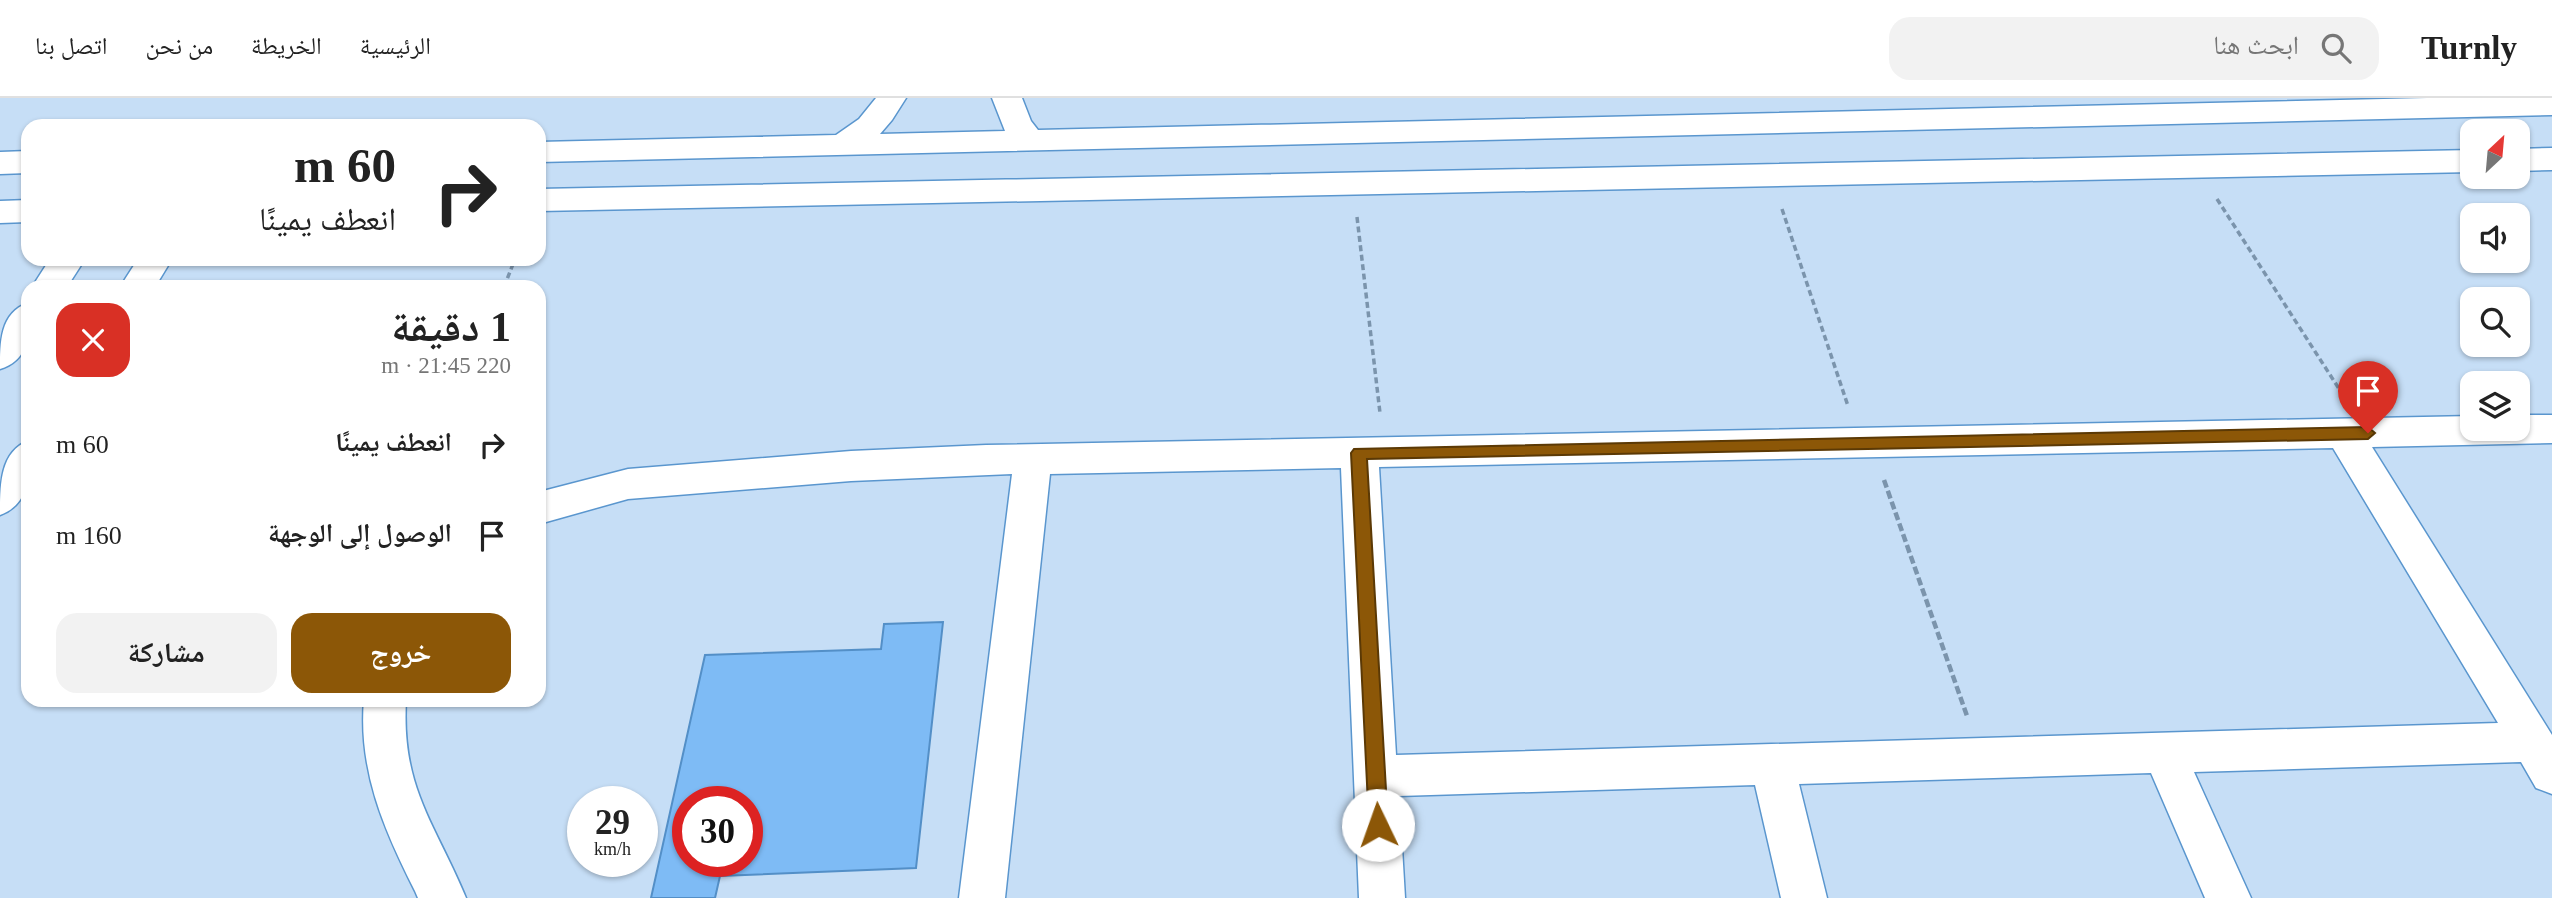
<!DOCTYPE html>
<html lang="ar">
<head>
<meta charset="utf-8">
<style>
	body { margin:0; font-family:"Times New Roman","Noto Naskh Arabic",serif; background:#f2f2f2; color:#222; direction:rtl; height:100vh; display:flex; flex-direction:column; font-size:26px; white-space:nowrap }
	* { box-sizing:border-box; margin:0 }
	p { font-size:23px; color:#767676 }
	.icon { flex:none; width:38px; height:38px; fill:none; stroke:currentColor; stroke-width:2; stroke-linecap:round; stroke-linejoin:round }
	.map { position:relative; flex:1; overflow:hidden; direction:ltr }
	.panel { position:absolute; left:21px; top:182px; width:525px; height:427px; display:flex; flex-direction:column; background:#fff; border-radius:21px; box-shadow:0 2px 5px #0004; direction:rtl }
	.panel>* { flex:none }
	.guide { position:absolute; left:21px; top:21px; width:525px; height:147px; border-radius:21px; box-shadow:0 2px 5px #0004; direction:rtl; background:#fff; color:#222; overflow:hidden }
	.needle { width:46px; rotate:26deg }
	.fabs { position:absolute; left:2460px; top:21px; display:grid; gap:14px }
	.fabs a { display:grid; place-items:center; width:70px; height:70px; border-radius:14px; background:#fff; box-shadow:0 2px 5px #0004; font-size:35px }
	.speed { position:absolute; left:567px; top:688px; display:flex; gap:14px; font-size:35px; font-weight:700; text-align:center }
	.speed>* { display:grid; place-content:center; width:91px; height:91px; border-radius:50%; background:#fff; box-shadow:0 2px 5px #0004; line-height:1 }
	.speed small { font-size:18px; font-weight:400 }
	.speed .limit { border:10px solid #d22; background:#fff; color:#111 }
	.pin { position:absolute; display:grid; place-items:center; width:60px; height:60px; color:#fff; margin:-72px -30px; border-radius:50% 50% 50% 0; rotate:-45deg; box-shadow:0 0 7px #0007 }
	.pin .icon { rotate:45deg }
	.me { position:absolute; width:77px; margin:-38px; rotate:357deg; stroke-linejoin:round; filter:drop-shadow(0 0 5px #0008) }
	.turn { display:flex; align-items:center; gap:24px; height:147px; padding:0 35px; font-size:32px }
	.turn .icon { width:91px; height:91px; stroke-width:2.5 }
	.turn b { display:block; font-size:49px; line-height:60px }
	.round { display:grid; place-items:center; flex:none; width:74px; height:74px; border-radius:21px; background:#f2f2f2 }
	.head { display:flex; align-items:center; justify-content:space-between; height:119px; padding:0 35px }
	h1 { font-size:42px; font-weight:800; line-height:52px }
	.cta { display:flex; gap:14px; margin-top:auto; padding:14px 35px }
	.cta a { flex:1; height:80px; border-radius:21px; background:#8c5707; color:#fff; font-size:28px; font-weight:800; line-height:80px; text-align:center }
	.cta a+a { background:#f2f2f2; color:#222 }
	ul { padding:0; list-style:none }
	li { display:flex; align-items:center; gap:21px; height:91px; padding:0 35px }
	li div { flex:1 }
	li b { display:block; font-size:26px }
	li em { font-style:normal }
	header { display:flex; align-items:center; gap:42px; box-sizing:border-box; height:98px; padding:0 35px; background:#fff; border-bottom:2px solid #e0e0e0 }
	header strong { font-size:33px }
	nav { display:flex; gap:38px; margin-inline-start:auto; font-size:24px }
	.search { width:490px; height:63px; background:#f2f2f2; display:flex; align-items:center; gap:18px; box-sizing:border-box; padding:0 24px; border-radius:21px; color:#767676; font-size:26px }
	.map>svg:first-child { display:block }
	.building { fill:#7ebbf5; stroke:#538fc7; stroke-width:2; fill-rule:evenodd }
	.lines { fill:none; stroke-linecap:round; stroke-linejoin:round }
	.minor-casing { stroke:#5a96ce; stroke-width:3 }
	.path-far1 { stroke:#7b94ac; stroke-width:3.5; stroke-dasharray:6 3.5; stroke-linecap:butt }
	.path { stroke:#7b94ac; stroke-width:4.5; stroke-dasharray:8 3.5; stroke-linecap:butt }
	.minor { fill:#fff; fill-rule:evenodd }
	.route { fill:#8c5707; stroke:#5b3905; stroke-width:2 }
</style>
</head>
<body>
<header>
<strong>Turnly</strong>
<div class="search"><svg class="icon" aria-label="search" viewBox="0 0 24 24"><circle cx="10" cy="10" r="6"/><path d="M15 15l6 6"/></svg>ابحث هنا</div>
<nav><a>الرئيسية</a><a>الخريطة</a><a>من نحن</a><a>اتصل بنا</a></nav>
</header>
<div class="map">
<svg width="2552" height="800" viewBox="0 0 2552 800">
	<rect width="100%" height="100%" fill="#c6def6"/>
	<path class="building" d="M943,524L916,770L720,778L715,800H651L705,557L881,551L884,526ZM688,704H747V763H688Z"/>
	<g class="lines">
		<g class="minor-casing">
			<path id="minor" d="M876,0H906L892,22L880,36L1005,33L992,0H1022L1031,23L1038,32L2427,0H2552V17L539,64V44L836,37L859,21Z
				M2552,50V72L2518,73V51Z
				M2473,52V74L539,113V91Z
				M28,53V75L0,76V54Z
				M28,102V124L0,125V103Z
				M50,161H85L67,189H32Z
				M138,161H172L155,189H120Z
				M28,205C28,233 32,261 0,271C0,244 0,215 28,205Z
				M2518,317H2552V345L2372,349L2552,637V696L2536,690L2521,664L2194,674L2251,800H2205L2151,675L1799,686L1827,800H1781L1755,687L1399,698L1405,800H1359L1341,370L1050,376L1005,800H959L1012,376L851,383L628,401L539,426V394L628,371L851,353L986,347L2473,318V331H2518ZM2333,350L2498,625L1396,657L1379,369Z
				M28,343C28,372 33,405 0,417C0,387 0,354 28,343Z
				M364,602H406C401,690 435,725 466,800H418L415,793C384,732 358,672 364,602Z"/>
		</g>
		<path class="path-far1" d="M2217,101L2343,297
			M1782,111L1848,308
			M1357,119L1380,315
			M504,189L515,161"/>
		<path class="path" d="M1884,382L1967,618"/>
		<use href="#minor" class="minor"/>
	</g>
	<path class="route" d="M2368,329L2375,335L2368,341L1367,361L1388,727L1385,733L1378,736L1372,733L1369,727L1351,355L1354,351Z"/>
</svg>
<div class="fabs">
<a><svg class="needle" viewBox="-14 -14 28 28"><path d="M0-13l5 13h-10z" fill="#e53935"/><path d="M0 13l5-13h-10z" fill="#767676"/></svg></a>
<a><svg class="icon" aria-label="sound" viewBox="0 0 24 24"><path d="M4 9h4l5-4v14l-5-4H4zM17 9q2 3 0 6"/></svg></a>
<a><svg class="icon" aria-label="search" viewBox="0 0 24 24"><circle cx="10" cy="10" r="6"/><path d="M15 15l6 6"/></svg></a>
<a><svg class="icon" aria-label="layers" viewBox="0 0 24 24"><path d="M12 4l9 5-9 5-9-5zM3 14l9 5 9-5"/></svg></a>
</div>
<div class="speed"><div>29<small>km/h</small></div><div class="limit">30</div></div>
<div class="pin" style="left:2368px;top:335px;background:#d93025"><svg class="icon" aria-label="arrive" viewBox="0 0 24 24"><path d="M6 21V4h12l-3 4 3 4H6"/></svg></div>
<svg class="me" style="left:1378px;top:727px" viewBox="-20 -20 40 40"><circle r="19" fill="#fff"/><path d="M0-13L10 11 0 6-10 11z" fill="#8c5707"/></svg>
<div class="guide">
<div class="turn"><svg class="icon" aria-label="right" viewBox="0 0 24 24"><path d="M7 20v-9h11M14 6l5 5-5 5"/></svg><div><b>60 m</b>انعطف يمينًا</div></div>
</div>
<section class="panel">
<div class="head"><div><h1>1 دقيقة</h1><p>220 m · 21:45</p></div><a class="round" style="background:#d93025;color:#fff"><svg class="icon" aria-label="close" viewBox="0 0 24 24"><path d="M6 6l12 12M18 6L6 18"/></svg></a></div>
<ul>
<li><svg class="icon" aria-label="right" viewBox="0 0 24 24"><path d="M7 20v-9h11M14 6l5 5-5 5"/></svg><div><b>انعطف يمينًا</b></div><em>60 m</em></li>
<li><svg class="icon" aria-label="arrive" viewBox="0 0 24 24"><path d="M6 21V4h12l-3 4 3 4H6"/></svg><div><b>الوصول إلى الوجهة</b></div><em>160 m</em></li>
</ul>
<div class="cta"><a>خروج</a><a>مشاركة</a></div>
</section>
</div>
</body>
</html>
